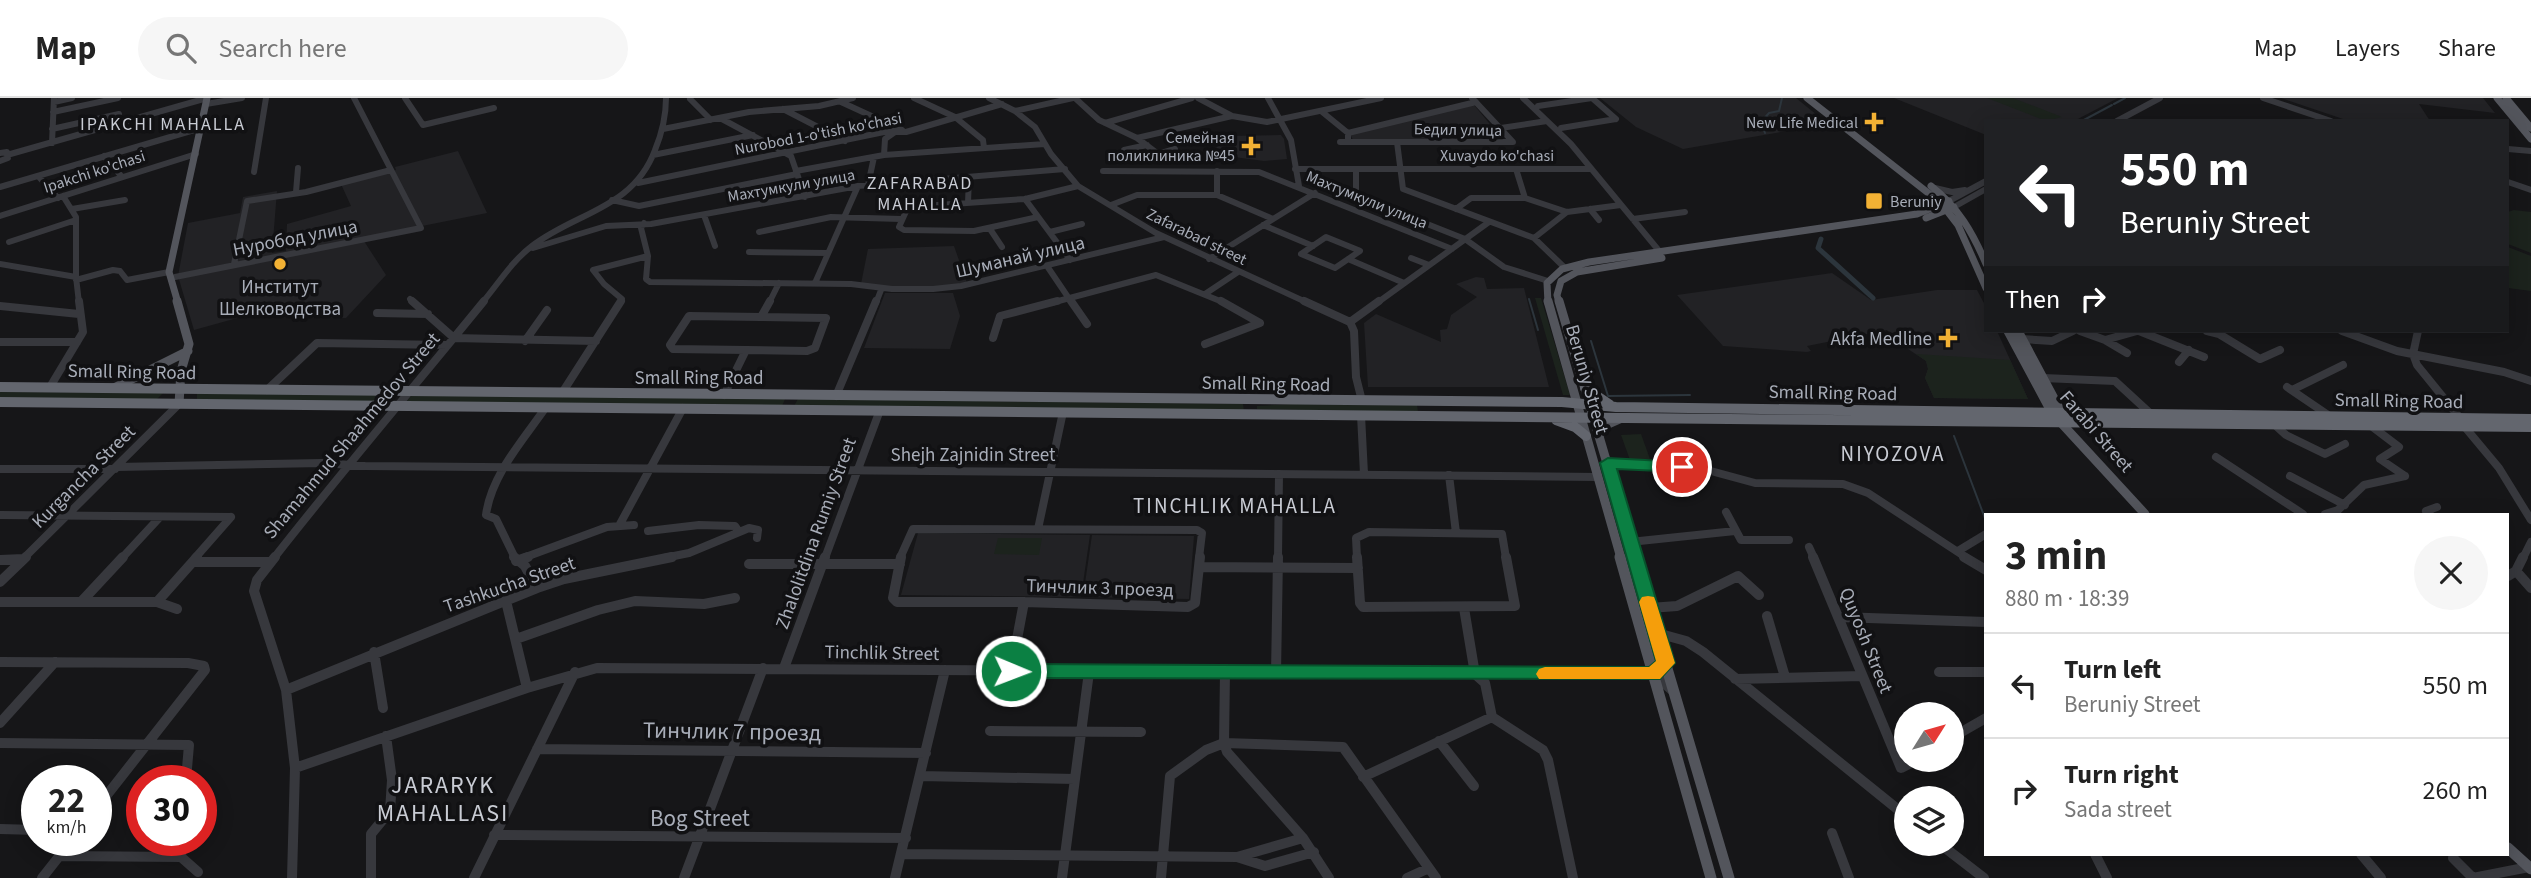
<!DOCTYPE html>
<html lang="en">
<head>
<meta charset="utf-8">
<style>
	body { margin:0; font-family:"Source Sans 3",sans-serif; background:#f6f6f6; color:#222; height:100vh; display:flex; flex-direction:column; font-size:26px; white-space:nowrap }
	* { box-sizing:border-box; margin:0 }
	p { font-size:23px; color:#767676 }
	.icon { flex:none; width:38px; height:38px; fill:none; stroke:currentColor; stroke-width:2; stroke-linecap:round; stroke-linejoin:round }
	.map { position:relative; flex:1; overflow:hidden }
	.details { position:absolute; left:1984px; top:415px; width:525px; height:343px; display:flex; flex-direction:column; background:#fff; border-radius:0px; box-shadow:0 4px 18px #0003 }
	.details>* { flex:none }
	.guide { position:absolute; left:1984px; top:21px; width:525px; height:214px; border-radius:0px; box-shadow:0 4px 18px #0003; background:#202124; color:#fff; overflow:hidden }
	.needle { width:46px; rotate:53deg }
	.controls { position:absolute; left:1894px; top:604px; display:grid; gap:14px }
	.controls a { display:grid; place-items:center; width:70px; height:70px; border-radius:50%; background:#fff; box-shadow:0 4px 18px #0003; font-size:35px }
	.speed { position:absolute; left:21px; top:667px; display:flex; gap:14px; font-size:35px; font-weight:700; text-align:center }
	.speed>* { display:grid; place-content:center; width:91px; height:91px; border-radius:50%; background:#fff; box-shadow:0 4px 18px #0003; line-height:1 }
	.speed small { font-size:18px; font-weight:400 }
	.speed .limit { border:10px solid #d22; background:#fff; color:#111 }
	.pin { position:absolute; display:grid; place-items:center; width:60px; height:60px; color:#fff; margin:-30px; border:4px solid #fff; border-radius:50%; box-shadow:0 2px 7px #0007 }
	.me { position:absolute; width:77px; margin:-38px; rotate:91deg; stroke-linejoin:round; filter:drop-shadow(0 0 5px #0008) }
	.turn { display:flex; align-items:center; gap:24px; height:147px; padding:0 21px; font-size:32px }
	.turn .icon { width:91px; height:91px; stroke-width:2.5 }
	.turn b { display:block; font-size:49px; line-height:60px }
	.then { display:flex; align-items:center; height:66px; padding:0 21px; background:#0003; gap:14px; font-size:26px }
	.round { display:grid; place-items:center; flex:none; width:74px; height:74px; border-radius:37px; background:#f6f6f6 }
	.overview { display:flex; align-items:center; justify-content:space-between; height:119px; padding:0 21px }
	h1 { font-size:42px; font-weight:700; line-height:52px }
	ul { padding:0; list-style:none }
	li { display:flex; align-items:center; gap:21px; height:105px; padding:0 21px; border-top:2px solid #e0e0e0 }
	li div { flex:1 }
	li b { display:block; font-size:26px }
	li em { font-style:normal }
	header { display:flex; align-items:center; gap:42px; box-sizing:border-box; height:98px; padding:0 35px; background:#fff; border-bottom:2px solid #e0e0e0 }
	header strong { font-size:33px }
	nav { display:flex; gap:38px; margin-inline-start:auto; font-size:24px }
	.search { width:490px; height:63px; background:#f6f6f6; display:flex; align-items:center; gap:18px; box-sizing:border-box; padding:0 24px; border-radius:38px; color:#767676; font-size:26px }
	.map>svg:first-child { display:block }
	.built { fill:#222225 }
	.green { fill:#1c231d }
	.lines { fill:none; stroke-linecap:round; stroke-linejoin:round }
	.stream { stroke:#2c353c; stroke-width:2 }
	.canal { stroke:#2c353c; stroke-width:5 }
	.minor-far2 { stroke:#37383d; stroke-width:6 }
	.minor-far1 { stroke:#37383d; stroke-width:8 }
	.minor { stroke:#37383d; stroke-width:10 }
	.major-far2 { stroke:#53555c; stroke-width:7 }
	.major-far1 { stroke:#53555c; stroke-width:9 }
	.major { stroke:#53555c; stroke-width:11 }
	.highway { stroke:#63666e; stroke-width:10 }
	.route { fill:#0b8043; stroke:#07532c; stroke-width:2 }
	.slow { fill:#f59e0b }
	.poi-dot { fill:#f2b134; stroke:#111113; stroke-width:2.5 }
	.labels { text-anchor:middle; stroke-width:7; stroke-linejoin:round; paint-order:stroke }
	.far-poi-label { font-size:16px; fill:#a8adb8; stroke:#111113; text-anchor:end }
	.far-street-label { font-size:16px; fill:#a8adb8; stroke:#111113 }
	.far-neighbourhood-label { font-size:18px; letter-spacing:2px; fill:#c9ccd4; stroke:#111113 }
	.street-label { font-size:19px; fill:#a8adb8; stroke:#111113 }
	.poi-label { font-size:19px; fill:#a8adb8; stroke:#111113 }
	.neighbourhood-label { font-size:21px; letter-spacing:2px; fill:#c9ccd4; stroke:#111113 }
	.near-street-label { font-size:23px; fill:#a8adb8; stroke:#111113 }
	.near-neighbourhood-label { font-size:24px; letter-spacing:2px; fill:#c9ccd4; stroke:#111113 }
</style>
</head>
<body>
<header>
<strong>Map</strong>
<div class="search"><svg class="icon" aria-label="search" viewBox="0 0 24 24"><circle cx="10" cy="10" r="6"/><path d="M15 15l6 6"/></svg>Search here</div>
<nav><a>Map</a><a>Layers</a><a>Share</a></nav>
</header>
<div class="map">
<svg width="2531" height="780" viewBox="0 0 2531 780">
	<rect width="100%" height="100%" fill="#161618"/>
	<path class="built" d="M1600,0H1796L1828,26L1683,51L1636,29Z
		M1894,0H2118L2074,23H1986V37Z
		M2281,0H2483L2495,15L2419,6L2430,23H2349Z
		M1474,7L1504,43L1353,42L1350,36Z
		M1281,37L1284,41L1287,61L1264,63L1234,59L1233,54H1214L1221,42L1228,38Z
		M458,53L487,115L362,140L386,177L346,220L241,219L194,232L178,178L188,125L240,115L243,99L277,93L272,155L286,153L287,126L351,108L341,86L396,72L395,69Z
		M954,148L967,185L941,189L885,190L861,186L868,151Z
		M1832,175L1871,202L1937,192H1977L1986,209V233H1997L2028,301L1934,300L1925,280L1928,271L1926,263L1902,247L1887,232L1807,248L1811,253L1807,254L1723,248L1677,197Z
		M1476,179L1484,180L1487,191L1524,190L1549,289H1368L1364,225L1376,216L1441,244L1440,232L1447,231L1451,217L1477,199L1456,186Z
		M885,195H953L960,218L950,251L864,250Z
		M918,435L1090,437L1081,499L901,497Z
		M1092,437L1194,438L1189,501L1083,499Z"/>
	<path class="green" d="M1987,0H2013L2062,19L2046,23Z
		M2514,112L2531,114V155L2508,146V114Z
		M2508,149L2531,158V193L2508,190Z
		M1535,200H1541L1570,297H1563Z
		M1916,256L2010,262L2028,301L1934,300L1925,280L1928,271L1926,263Z
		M0,294L163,295L156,302L0,300Z
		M197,295L396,297L391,304L197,302Z
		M412,297L785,301L782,308L406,304Z
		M798,301L1243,306L1244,313L794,308Z
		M1293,306L1417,307L1418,314L1257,311V308Z
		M1641,336L1650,361L1630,362L1621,337Z
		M998,440H1042L1039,457L994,456Z"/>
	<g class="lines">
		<path class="stream" d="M2114,6L2125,0
			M2082,23L2112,7
			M1765,35L1761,24L1769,15L1779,13L1782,0
			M1529,201L1538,232
			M1591,243L1608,298L1690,297
			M1954,338L1986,423"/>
		<path class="canal" d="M1821,141L1818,150L1873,200"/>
		<path class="minor-far2" d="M405,0L423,27L494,10
			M914,0L955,19L983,42L984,50
			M989,0L1015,13L1035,29L1051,56L1078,88L1156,135L1308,205
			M1075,0L1099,22L1137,40L1232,18
			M1198,0L1232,18L1267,24L1381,0
			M1268,0L1291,42L1299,88
			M1523,0L1571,46L1660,154
			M1592,0L1616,21
			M2263,0L2331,23
			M690,1L711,22
			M54,4L72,0
			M841,4L902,32
			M206,6L242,0
			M1538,8L1592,0
			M783,11L845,43
			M1015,13L1073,0
			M1321,13L1348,35
			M53,14L118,0
			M720,20L791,58L805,99
			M2117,23L2160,0
			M1105,25L1192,0
			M1501,30L1547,23
			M1561,30L1616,21
			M52,31L119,16
			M663,31L749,14L819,8L853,0
			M1137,40L1166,62H1198
			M1340,44H1513L1472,0
			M1348,44V35L1476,4
			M1397,44L1403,91L1534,140L1565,170
			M52,45L54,0
			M2508,51L2531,53
			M1124,52L1147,47
			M0,55L7,54L8,60L0,63
			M1158,56L1175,51
			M7,57L207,0
			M653,57L753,37
			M884,57L885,41L895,34
			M104,58L122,79
			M1295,71H1591
			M1356,71V96
			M1516,71L1525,100
			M796,73L884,57L1045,46
			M1103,73L1259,74L1452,151
			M1217,73V97
			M254,74L266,0
			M38,78L58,100
			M2508,84L2531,92
			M638,85L884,34H906L1002,6
			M868,87L874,59
			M0,89L201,30
			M1935,90L1952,94L1965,92
			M296,94L298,70
			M63,98L76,119V179L79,205
			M1025,101L1070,162
			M612,102L639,108L797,76
			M1369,103L1465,141L1504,169L1548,183
			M1949,103L1986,83
			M968,105L969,79
			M1111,107L1137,97H1217L1273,121
			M1954,109L1986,91
			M72,111L125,102
			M1456,111L1471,100H1525L1567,114L1621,107
			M1590,111L1599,122
			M704,117L715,148
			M0,118L196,56
			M1038,119L974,133L904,132L899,129L908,109L1025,101L1078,88
			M1633,121L1685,114
			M644,125L641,130L648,158L646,181L650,184L851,186L892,191H933L961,188L1164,139
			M1263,127L1313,148
			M990,131L1002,149
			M759,134L831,119L901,121
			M1050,134L1082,126
			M1326,139L1358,152L1360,153L1335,170L1301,156Z
			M1534,140L1567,114
			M9,144L76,122
			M533,150L606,128L651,126L858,88L1065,71
			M749,154L828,155
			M1411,160L1429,167
			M1209,161L1315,95
			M1348,161L1404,185
			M0,166L76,179
			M234,166L247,103L306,94L391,72
			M1047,168L1072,205
			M175,179L421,130L354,0
			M76,182L113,172L120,173L127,182L169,174
			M815,185L858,88
			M1205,196L1238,174
			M410,201L414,205
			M482,205C498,186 512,163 532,148C576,114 633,111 655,52C662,35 666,18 666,0
			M620,205L622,201L604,186L593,172L648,158
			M769,205L779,185
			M876,205L881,192
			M1051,205L1156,177L1225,205
			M1377,205L1489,124"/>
		<path class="minor-far1" d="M412,203L454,240L596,243
			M1071,203L1087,226
			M1304,203L1350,224L1354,233L1356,279L1362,303
			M0,208L79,216
			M377,215L428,216
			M1350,224L1379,203
			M2080,233L2105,242L2127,255
			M2139,233L2204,259
			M2207,233L2219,236L2260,261L2280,252
			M2342,233L2397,253L2504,274L2531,283
			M2418,233L2413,256L2417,267L2460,320
			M993,240L1000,218L1057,203
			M2022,241L2052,243L2073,233
			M2105,242L2137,233
			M525,243L547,212
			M0,244H77
			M1205,246L1260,225L1221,203
			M746,252L673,251L670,247L689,218L761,219
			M2179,264L2189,252
			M2043,280L2115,283L2152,317
			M50,289L83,234L79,203
			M2287,289L2331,319
			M267,292L317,245L447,247
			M2292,292L2343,267
			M562,295L621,203
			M724,297L746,252L807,253L815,250L826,220L761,219L770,203
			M836,298L876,203
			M1361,317L1364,376
			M2275,327L2286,337L2325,356L2345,346
			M2370,327L2399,349L2380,361L2405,378
			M2464,328L2499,370L2531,422
			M2216,359L2303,416
			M1608,365L1696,369L1755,385L1843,386L1868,395L1967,460
			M117,369L322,365L365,368L1598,379
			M0,371H115
			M1449,377L1456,435
			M2290,378L2345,407
			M1726,414L1741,442H1789
			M2325,416L2338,412L2364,387L2405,378
			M2430,416L2426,413L2437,409
			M0,417L231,419
			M620,426L683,310
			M1038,431L1063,314
			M648,433L699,427L735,428L739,434
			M1630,444L1735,433
			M1809,449L1814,460
			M1958,453L1986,436
			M24,460L179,306
			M122,460L160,419
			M195,460L231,419
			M274,460C342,373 414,289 484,203
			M515,460L496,421L486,417C491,377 524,341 546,309
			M523,460L607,429L634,427
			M664,460L689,455L749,430L758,432L757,440
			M825,460L880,312
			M900,460L913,431L1197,432L1202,435L1199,460
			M1278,460L1279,376
			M1357,460L1356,440L1369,434L1502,436L1506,460
			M2523,460L2531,444"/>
		<path class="minor" d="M275,459L257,482L254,493L286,592L295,670L292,780
			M514,459L525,468L537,490
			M901,459L893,500L897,504H1024L1188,509L1195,505L1200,459
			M1357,459L1360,505L1363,509L1515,508L1506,459
			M1813,459L1901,670L1917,662
			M1964,459L1986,472
			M0,462L23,461
			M516,463L528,459
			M193,464H268
			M749,466H900
			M1199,469L1358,470
			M2516,473L2531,490
			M2508,478L2516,473L2523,459
			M0,484L26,459
			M82,503L123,459
			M506,503L527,590
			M0,504H157L177,511
			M157,504L197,459
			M1464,510L1475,576L1485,585L1492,619L1543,652L1548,662L1573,780
			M1650,510L1677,508L1738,478L1759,497
			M1767,518L1785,579
			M1839,519L1986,524
			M1657,535L1686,543L1703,554L1906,718
			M516,541L598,512L635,503L704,506L735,500
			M374,554L383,610
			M0,564L188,565L204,568L205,572L96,711
			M784,570L825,459
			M1011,573L1024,504
			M1225,574L1224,645L1227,654L1303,740L1329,780
			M1939,574H1986
			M1276,575L1278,459
			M1735,581L1862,578
			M286,592L537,490L564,481L672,459
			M0,625L55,564
			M990,633L1141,634
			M1951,640L1986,620
			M1439,643L1474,688
			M0,645L189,647L186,682
			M537,651L926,655
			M295,670L527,590L597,570L1653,576L1673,593
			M920,678L1075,681
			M1363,679L1492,619
			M0,731L37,732
			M1832,735L1849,780
			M494,737L906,740
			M1940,746L1984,780
			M902,756L1237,759L1303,740
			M2095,756L2107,780
			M2361,756L2381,780
			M59,758L181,759L198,774
			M181,759L182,742
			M1237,759L1265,768L1314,754
			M2453,760L2473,780L2529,769
			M42,780L72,742
			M371,780V736L390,713L392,682L386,638
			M474,780L575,574
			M684,780L763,570
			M895,780L945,572
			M1062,780L1089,574
			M1161,780L1170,678L1206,652L1224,645L1343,649L1436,780
			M1407,780L1429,770"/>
		<path class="major-far2" d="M1807,0L1941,105L1958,127L1986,190
			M2497,0L2531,41
			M2506,0L2531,30
			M1931,88C1958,109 1973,135 1986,166
			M1926,120L1954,109
			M178,205L169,174L207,0
			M1548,205L1547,185L1562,171L1589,164L1917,116L1949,103
			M1559,205L1557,197L1561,183L1577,174L1662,160"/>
		<path class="major-far1" d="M177,203L189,246L181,273L179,306
			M1548,203L1621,460
			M1559,203L1635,460
			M2008,233L2052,315L2145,416
			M2018,233L2064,319
			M114,290L188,253
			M1599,338L1604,328L1622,320"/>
		<path class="major" d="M1620,459L1711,780
			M1634,459L1729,780
			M2508,750L2531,771"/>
		<path class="highway" d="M0,289L1562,304L1616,309L2531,321
			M1585,290L1610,307
			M0,304L2531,329
			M1556,322L1575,329L1586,338"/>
	</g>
	<path class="route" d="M1608,360L1682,364L1690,369L1682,374L1617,371L1675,565L1660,581L1011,580L1004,578L1001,573L1004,568L1011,566L1649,569L1656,563L1600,365Z"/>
	<path class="slow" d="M1648,498L1654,499L1656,504L1675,565L1660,581H1539L1536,576L1539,571L1545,569H1649L1656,563L1639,504L1642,499Z"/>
	<g class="poi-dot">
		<path d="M1870.5 13.5h7v7h7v7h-7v7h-7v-7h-7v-7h7z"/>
		<path d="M1247.5 37.5h7v7h7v7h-7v7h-7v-7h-7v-7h7z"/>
		<rect x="1865" y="94" width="18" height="18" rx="3.5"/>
		<circle cx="280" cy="166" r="7"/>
		<path d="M1944.5 229.5h7v7h7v7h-7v7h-7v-7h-7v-7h7z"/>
	</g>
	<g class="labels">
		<g class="far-poi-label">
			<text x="1858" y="30">New Life Medical</text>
			<text x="1235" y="45">Семейная<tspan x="1235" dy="18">поликлиника №45</tspan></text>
			<text x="1890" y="109" text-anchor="start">Beruniy</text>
		</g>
		<g class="far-street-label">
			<text transform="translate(1458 31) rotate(1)" y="6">Бедил улица</text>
			<text transform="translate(818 35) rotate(-11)" y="6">Nurobod 1-o'tish ko'chasi</text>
			<text x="1497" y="63">Xuvaydo ko'chasi</text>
			<text transform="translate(94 73) rotate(-18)" y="6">Ipakchi ko'chasi</text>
			<text transform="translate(791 87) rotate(-10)" y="6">Махтумкули улица</text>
			<text transform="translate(1367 101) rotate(22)" y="6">Махтумкули улица</text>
			<text transform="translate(1197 138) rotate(26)" y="6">Zafarabad street</text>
		</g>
		<g class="far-neighbourhood-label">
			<text x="163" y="32">IPAKCHI MAHALLA</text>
			<text x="920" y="91">ZAFARABAD<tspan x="920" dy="21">MAHALLA</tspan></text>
		</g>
		<g class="street-label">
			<text transform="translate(295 139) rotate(-11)" y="7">Нуробод улица</text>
			<text transform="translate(1020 158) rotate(-13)" y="7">Шуманай улица</text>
			<text transform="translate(132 273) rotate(1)" y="7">Small Ring Road</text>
			<text x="699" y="286">Small Ring Road</text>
			<text transform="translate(1588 281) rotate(74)" y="7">Beruniy Street</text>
			<text transform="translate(1266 285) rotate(1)" y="7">Small Ring Road</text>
			<text transform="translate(1833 294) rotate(1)" y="7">Small Ring Road</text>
			<text transform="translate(2399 302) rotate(1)" y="7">Small Ring Road</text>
			<text transform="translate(2097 333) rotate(49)" y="7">Farabi Street</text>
			<text transform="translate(351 337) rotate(-50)" y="7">Shamahmud Shaahmedov Street</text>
			<text x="973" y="363">Shejh Zajnidin Street</text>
			<text transform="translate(83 378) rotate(-45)" y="7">Kurgancha Street</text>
			<text transform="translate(815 435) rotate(-70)" y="7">Zhalolitdina Rumiy Street</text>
			<text transform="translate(509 486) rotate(-19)" y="7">Tаshkucha Street</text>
			<text transform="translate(1100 489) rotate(2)" y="7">Тинчлик 3 проезд</text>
			<text transform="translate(1867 542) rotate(68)" y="7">Quyosh Street</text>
			<text transform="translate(882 554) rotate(1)" y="7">Tinchlik Street</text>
		</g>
		<g class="poi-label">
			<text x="280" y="195">Институт<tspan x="280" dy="22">Шелководства</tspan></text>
			<text x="1932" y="247" text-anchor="end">Akfa Medline</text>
		</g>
		<g class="neighbourhood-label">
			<text x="1893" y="363">NIYOZOVA</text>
			<text x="1235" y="415">TINCHLIK MAHALLA</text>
		</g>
		<g class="near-street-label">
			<text transform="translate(732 633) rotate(1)" y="8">Тинчлик 7 проезд</text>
			<text x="700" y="728">Bog Street</text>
		</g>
		<g class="near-neighbourhood-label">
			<text x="443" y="695">JARARYK<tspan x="443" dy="28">MAHALLASI</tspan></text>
		</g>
	</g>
</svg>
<div class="controls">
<a><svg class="needle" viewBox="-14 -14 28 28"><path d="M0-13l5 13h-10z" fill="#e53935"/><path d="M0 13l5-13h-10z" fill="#767676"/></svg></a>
<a><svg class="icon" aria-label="layers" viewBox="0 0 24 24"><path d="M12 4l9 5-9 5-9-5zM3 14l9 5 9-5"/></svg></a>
</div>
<div class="speed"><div>22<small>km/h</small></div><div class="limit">30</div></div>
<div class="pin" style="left:1682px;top:369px;background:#d93025"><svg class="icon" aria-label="arrive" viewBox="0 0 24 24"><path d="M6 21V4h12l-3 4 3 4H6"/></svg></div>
<svg class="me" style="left:1011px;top:573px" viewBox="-20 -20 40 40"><circle r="17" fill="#0b8043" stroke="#fff" stroke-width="3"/><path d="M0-11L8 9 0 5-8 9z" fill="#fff"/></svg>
<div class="guide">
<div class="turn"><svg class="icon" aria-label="left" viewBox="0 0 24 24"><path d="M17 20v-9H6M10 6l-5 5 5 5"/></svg><div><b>550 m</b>Beruniy Street</div></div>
<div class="then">Then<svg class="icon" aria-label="right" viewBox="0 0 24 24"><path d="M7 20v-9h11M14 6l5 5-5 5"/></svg></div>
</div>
<section class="details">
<div class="overview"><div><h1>3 min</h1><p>880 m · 18:39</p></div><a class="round"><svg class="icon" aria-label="close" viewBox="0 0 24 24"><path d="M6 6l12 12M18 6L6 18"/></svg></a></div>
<ul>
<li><svg class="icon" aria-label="left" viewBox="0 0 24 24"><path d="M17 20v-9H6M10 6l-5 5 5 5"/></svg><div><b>Turn left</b><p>Beruniy Street</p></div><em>550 m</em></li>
<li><svg class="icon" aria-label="right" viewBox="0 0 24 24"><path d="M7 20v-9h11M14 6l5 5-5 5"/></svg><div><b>Turn right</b><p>Sada street</p></div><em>260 m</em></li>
</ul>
</section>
</div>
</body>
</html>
